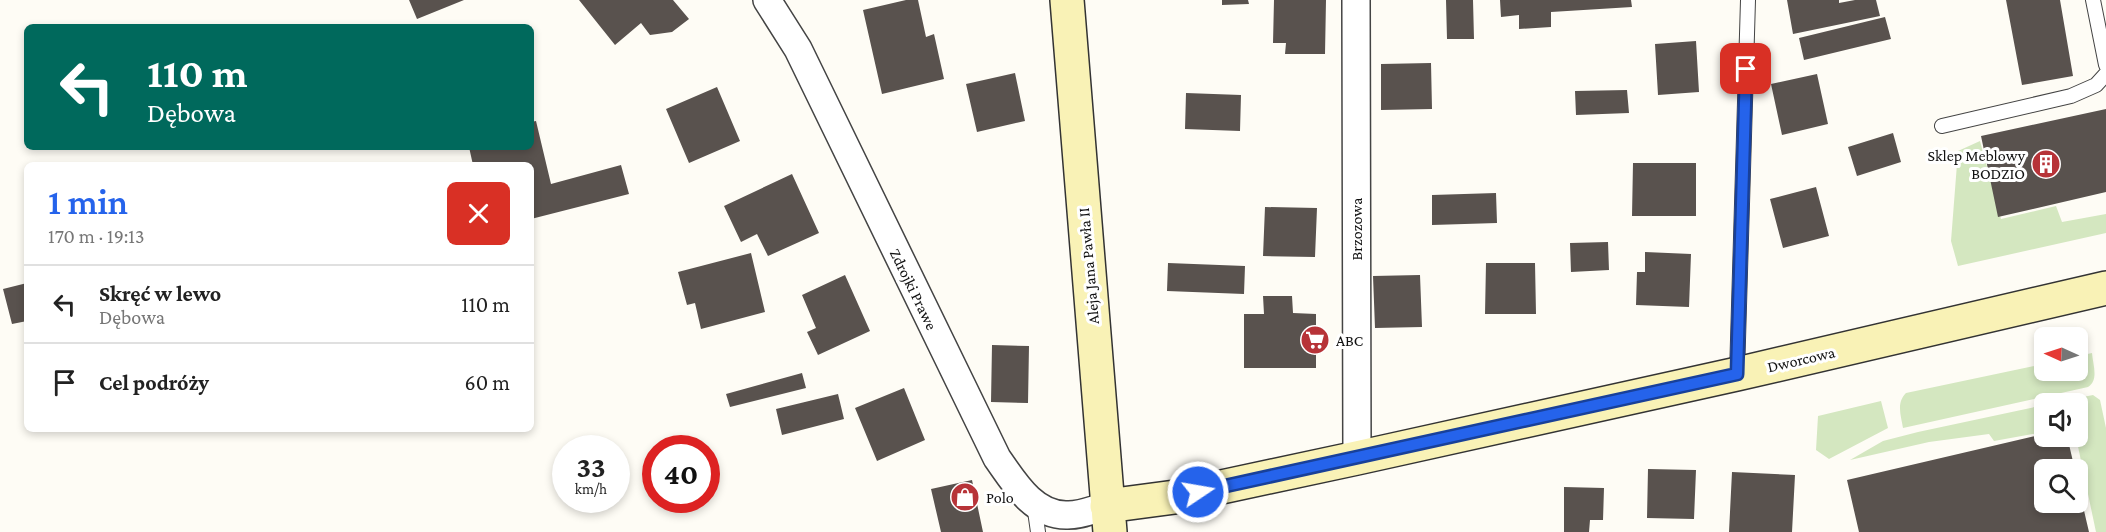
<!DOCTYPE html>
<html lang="pl">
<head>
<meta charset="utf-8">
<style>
	body { margin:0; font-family:"Crimson Pro",serif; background:#f2f2f2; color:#222; height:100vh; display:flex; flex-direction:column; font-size:22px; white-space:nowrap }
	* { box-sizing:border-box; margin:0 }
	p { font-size:20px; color:#767676 }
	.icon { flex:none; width:33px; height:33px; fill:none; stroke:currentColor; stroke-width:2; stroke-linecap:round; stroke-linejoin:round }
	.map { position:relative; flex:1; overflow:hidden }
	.side { position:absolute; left:24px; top:162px; width:510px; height:270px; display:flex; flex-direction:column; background:#fff; border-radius:9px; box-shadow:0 3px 9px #0003 }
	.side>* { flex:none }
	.guide { position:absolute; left:24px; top:24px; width:510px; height:126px; border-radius:9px; box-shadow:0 3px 9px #0003; background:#00695c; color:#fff; overflow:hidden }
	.needle { width:39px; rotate:273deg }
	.fabs { position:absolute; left:2034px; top:327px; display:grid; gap:12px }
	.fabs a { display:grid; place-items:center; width:54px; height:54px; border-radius:9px; background:#fff; box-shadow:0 3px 9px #0003; font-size:30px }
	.speed { position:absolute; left:552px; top:435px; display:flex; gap:12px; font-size:30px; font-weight:700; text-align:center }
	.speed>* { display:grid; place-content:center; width:78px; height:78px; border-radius:50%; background:#fff; box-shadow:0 3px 9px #0003; line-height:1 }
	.speed small { font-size:15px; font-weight:400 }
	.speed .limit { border:9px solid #d22; background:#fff; color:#111 }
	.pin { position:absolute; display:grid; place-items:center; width:51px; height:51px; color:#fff; margin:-26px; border-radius:12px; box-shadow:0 3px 9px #0006 }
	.me { position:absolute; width:66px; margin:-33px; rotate:78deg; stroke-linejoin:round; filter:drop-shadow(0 0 4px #0008) }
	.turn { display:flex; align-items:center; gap:21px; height:126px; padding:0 24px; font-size:27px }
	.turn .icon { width:78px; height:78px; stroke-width:2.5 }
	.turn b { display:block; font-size:42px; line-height:51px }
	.round { display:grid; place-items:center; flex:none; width:63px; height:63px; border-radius:9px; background:#f2f2f2 }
	.head { display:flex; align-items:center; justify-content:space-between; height:102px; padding:0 24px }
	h1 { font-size:36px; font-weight:600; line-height:45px; color:#2563eb }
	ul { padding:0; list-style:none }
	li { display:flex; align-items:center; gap:18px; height:78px; padding:0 24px; border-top:2px solid #e0e0e0 }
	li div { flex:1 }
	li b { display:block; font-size:22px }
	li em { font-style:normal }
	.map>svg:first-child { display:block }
	.green { fill:#d4e7c0 }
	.building { fill:#59524e }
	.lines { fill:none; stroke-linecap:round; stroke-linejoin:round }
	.lane-casing { stroke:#444; stroke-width:16 }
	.street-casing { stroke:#444; stroke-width:30 }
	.secondary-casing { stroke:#333; stroke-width:36 }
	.lane { stroke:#fff; stroke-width:14 }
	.street { stroke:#fff; stroke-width:27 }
	.secondary { stroke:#f9f2b6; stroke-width:33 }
	.route-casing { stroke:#184099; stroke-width:15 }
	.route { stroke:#2563eb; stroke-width:10 }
	.labels { text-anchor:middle; stroke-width:6; stroke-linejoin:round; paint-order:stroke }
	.poi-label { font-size:16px; fill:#111; stroke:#fff; text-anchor:start }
	.street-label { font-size:16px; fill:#111; stroke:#fff }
</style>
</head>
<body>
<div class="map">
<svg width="2106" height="532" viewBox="0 0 2106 532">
	<rect width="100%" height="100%" fill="#fefcf5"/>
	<path class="green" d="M1980,141L2001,219L2056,206L2062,222L2106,214V233L1958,266L1951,241L1958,151Z
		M2092,353C2093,365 2099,380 2088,387L1903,428C1901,416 1896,403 1906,393L2044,364V370H2078V356Z
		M2093,395L2100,400L2106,428V532H2096L2076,437L2078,404L2053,403Z
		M1881,401L1888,428L1829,459L1816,450L1818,416Z
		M2044,405V432L1994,441L1989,434L1929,442L1850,460L1883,441L1918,432Z"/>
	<path class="building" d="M409,0H464L417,19Z
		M579,0H673L689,19L672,32L650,35L641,23L615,45Z
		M906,0H918L926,37L934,34L944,79L882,94L863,10Z
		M1222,0H1248L1249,4L1222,5Z
		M1274,0H1326L1325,54H1285L1286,43H1273Z
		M1446,0H1473L1474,39H1447Z
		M1500,0H1631L1632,7L1551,12V27L1519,29V15L1501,17Z
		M1787,0H1839V3L1855,0H1876L1880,16L1793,34Z
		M2006,0H2060L2073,76L2022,85Z
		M1885,17L1891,39L1804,60L1799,38Z
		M1696,41L1699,92L1658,95L1655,44Z
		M1431,63L1432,109L1381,110V64Z
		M1015,73L1025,121L977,132L966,84Z
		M1817,74L1828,124L1782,135L1771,84Z
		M717,87L740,141L689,163L666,109Z
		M1627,90L1629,113L1576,115L1575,91Z
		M1186,93L1241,95L1240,131L1185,129Z
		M2106,109V192L1998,217L1981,136Z
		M536,121L551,184L621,165L629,194L531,219V165H473L469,147H531V122Z
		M1893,133L1901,162L1857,176L1848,147Z
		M1633,163H1696V216H1632Z
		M792,174L819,233L768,256L757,234L741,242L724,206Z
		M1816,187L1829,236L1783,248L1770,199Z
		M1496,193L1497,223L1432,225V195Z
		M1265,207L1317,208L1315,257L1263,256Z
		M1608,242L1609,270L1571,272L1570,243Z
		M1645,252L1691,254L1689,307L1636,305L1637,272H1645Z
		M751,253L765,312L701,329L695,303L687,305L678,272Z
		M1168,263L1245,266L1244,294L1167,291Z
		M1486,263H1535L1536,314H1485Z
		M845,275L870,331L818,355L807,332L816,328L802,295Z
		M1420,275L1422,327L1375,328L1373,276Z
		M27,283V321L12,324L3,289Z
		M1263,296H1292L1293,313L1316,314V368H1244V314H1264Z
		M992,345L1029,346L1028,403L991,402Z
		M802,373L806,388L730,407L726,394Z
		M904,388L925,440L877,461L855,408Z
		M838,394L844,419L782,435L776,409Z
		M2044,434V436H2067L2075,470H2044V502H2078V485L2089,532H1859L1847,480Z
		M1648,469L1696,470L1694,519L1647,518Z
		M1732,472L1795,475L1792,532H1729Z
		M972,480L983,532H941L931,489Z
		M1564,487L1604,488L1603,520H1590L1589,532H1564Z"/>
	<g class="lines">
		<g class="lane-casing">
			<path id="lane" d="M2093,0L2106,65
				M1942,126L2071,96L2096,85L2106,74
				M1737,374L1748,0
				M1034,504L1038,532"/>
		</g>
		<g class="street-casing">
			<path id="street" d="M767,0L798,49L997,458C1014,482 1033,515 1066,515C1079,516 1095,509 1107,506
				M1356,0L1357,458"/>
		</g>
		<g class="secondary-casing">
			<path id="secondary" d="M1067,0L1110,532
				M1107,506L1175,497L1357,458L1737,374L2106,288"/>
		</g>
		<use href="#lane" class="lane"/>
		<use href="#street" class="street"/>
		<use href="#secondary" class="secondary"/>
	</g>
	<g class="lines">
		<g class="route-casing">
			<path id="route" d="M1198,492L1737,374L1746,69"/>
		</g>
		<use href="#route" class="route"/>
	</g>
	<defs>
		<g id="building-disc" transform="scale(1.5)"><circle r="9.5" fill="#b73338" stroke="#fff"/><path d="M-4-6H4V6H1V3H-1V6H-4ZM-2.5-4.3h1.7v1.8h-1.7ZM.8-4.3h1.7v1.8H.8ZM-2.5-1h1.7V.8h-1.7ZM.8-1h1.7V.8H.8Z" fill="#fff"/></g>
		<g id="supermarket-disc" transform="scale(1.5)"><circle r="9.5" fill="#b73338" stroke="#fff"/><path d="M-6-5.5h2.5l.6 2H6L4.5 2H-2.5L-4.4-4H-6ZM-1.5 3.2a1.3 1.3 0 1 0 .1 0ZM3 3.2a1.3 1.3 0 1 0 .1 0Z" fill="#fff"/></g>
		<g id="shop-disc" transform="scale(1.5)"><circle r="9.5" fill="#b73338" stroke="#fff"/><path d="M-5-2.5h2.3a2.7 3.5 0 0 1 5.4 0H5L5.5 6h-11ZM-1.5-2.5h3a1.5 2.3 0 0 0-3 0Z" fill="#fff"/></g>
	</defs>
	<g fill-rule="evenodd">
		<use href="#building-disc" x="2046" y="164"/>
		<use href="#supermarket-disc" x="1315" y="340"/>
		<use href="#shop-disc" x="965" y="497"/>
	</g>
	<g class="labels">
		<g class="poi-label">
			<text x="2025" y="161" text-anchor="end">Sklep Meblowy<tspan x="2025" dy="18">BODZIO</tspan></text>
			<text x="1336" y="346">ABC</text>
			<text x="986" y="503">Polo</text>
		</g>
		<g class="street-label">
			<text transform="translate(1356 229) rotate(-90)" y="6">Brzozowa</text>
			<text transform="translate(1088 266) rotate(-95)" y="6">Aleja Jana Pawła II</text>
			<text transform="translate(914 289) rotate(64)" y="6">Zdrojki Prawe</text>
			<text transform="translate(1801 359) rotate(-13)" y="6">Dworcowa</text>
		</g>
	</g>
</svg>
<div class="fabs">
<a><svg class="needle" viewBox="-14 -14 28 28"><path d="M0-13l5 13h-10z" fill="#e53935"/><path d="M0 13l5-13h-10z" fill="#767676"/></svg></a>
<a><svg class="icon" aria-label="sound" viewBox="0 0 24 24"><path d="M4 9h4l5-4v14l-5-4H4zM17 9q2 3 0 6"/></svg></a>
<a><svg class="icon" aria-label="search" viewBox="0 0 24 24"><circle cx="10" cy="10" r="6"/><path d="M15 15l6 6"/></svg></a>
</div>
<div class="speed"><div>33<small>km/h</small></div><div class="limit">40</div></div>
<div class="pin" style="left:1746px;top:69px;background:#d93025"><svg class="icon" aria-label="arrive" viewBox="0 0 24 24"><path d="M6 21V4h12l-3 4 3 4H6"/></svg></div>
<svg class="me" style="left:1198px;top:492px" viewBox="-20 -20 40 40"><circle r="17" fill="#2563eb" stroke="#fff" stroke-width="3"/><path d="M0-11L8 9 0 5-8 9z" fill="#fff"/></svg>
<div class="guide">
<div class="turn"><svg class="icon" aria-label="left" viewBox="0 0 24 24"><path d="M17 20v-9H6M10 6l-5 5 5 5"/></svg><div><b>110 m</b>Dębowa</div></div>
</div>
<section class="side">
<div class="head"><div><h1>1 min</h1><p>170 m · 19:13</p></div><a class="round" style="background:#d93025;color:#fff"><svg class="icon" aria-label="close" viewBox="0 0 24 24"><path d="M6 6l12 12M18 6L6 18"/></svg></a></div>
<ul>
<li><svg class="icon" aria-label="left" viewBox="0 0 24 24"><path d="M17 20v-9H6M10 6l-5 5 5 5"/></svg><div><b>Skręć w lewo</b><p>Dębowa</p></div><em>110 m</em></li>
<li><svg class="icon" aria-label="arrive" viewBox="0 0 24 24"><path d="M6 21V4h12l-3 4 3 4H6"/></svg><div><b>Cel podróży</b></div><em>60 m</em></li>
</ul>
</section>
</div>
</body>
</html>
